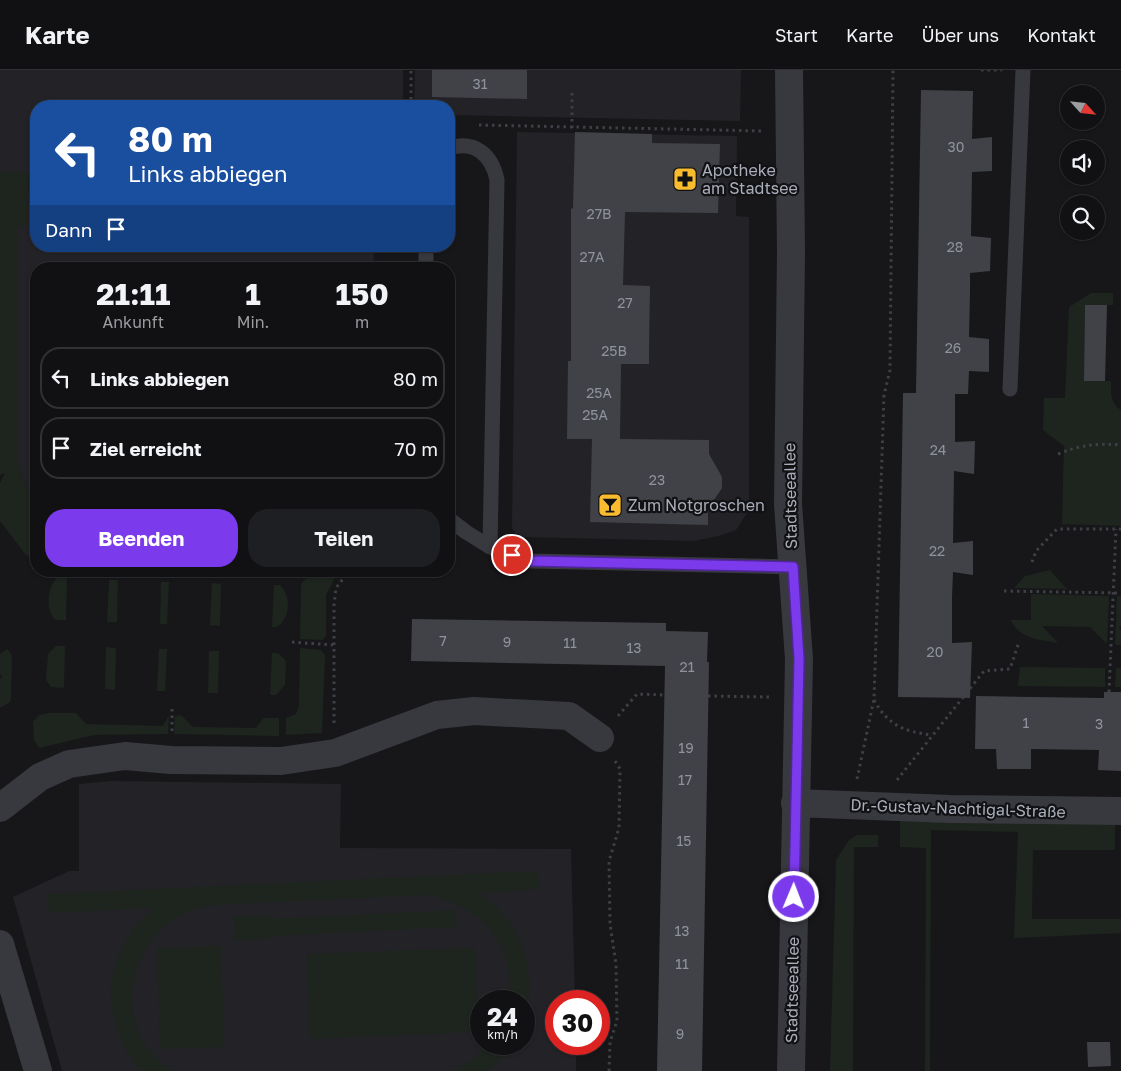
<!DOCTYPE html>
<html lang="de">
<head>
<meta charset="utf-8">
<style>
	body { margin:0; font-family:"Golos Text",sans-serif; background:#1e1f22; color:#f1f3f6; height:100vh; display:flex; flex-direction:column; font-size:19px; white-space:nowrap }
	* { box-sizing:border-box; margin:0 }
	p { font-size:16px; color:#9c9da0 }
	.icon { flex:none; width:28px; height:28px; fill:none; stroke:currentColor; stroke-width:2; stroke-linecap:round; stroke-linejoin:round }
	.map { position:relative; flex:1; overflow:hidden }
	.sheet { position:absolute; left:30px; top:192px; width:425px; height:315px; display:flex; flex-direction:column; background:#111114; border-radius:20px; box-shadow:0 1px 4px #0004,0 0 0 1px #303134 }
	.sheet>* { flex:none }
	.top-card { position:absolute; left:30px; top:30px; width:425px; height:152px; border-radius:20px; box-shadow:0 1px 4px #0004,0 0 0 1px #303134; background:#1a4fa0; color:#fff; overflow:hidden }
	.needle { width:32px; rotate:117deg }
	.fabs { position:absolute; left:1060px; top:15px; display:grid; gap:10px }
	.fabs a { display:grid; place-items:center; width:45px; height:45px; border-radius:50%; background:#111114; box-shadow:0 1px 4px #0004,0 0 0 1px #303134; font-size:25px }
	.speed { position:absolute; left:470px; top:920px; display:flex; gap:10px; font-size:25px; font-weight:700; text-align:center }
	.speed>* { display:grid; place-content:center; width:65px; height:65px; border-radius:50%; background:#111114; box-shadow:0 1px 4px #0004,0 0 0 1px #303134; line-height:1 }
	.speed small { font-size:12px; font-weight:400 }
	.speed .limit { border:8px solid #d22; background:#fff; color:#111 }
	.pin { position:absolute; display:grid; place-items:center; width:42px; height:42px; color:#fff; margin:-21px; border:2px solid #fff; border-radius:50%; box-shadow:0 1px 5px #0007 }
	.me { position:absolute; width:55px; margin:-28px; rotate:1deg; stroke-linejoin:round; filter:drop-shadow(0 0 4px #0008) }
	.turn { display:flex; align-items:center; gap:18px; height:105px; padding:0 15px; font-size:22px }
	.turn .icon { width:65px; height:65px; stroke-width:2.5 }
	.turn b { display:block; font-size:35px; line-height:42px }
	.then { display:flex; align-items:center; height:48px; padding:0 15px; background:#0003; gap:10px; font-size:19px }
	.eta { display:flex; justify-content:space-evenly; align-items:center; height:85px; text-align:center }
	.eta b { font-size:30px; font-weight:700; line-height:35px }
	.cta { display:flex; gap:10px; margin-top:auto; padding:10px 15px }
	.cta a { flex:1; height:58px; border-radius:20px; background:#7c3aed; color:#fff; font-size:20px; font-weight:700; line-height:58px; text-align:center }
	.cta a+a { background:#1e1f22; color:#f1f3f6 }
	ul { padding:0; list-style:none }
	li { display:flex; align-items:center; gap:15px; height:62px; margin:0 10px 8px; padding:0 5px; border:2px solid #303134; border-radius:20px }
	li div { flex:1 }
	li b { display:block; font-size:19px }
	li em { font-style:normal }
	header { display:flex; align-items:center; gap:30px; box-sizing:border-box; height:70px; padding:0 25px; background:#111114; border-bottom:1px solid #303134 }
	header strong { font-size:24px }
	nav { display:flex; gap:28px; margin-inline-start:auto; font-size:18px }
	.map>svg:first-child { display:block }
	.built { fill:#232327; fill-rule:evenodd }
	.green { fill:#1d251e }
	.building { fill:#414247 }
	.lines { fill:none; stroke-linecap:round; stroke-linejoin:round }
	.path { stroke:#3e4046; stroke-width:3; stroke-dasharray:2.5 4; stroke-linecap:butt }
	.lane { stroke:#38393f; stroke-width:15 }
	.street { stroke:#38393f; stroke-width:28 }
	.route-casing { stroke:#51269a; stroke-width:12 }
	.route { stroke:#7c3aed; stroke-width:9 }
	.labels { text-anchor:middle; stroke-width:4.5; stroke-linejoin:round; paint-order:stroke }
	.number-label { font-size:14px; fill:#8f939d }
	.poi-label { font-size:16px; fill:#a9aeba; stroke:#121215; text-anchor:start }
	.street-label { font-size:16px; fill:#a9aeba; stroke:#121215 }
</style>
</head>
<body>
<header>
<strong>Karte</strong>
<nav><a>Start</a><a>Karte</a><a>Über uns</a><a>Kontakt</a></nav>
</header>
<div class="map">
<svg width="1121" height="1001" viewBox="0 0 1121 1001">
	<rect width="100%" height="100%" fill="#17171a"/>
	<path class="built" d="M0,0H403V36H36V176H374V182L373,199H36V440L18,398V155H27L29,102H0Z
		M415,0H741L740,51L449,45V36H414Z
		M517,62L737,66L736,146L749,147V440L736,460L722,465L694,471L524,467L515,463L512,458Z
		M111,711L341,714L340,778L571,779L575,931H556V974H576V1001H62L13,827L69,801H79V714ZM481,931H524V974H481Z"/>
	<path class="green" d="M0,102H29L27,155L18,156V398L36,440V466H33L32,486H30L26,485L0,451V413L5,403L0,405Z
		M1091,223H1113V235H1085L1084,310L1111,311C1111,323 1110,333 1121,340V456L1062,454L1064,376L1043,360L1044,328H1065L1069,237Z
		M1050,500L1067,519L1014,518L1025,506Z
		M310,503L337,504L326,525V566L322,570L300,569L301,514Z
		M57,508H67L66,550H56C45,542 47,517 57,508Z
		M109,510H118L117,552H107Z
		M161,512H169L167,554H160Z
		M212,513L221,514L220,556L210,555Z
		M274,515H280C292,527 290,548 277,557H272Z
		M1031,524L1109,526L1107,574L1090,557L1042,556L1058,573C1040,570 1019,569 1011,550H1031Z
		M1117,526H1121V556L1119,557L1121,561V575H1115Z
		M56,576H65L64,618L51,617L46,610L48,584Z
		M106,577L116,578L115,620L105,619Z
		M300,578L321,580L325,585L322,663L286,665V648L296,644L299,636Z
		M7,579L12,585L11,627L10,632L2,637H0V609L2,607L0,604V584Z
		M159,579H167L165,621H157Z
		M209,581H219L218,623H208Z
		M272,583H278L286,591L285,615L276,625H270Z
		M1020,597L1105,598V617L1018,616Z
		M1116,598H1121V617H1115Z
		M49,643H76L86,654L163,656L169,645L168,664L94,665L39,678L34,670L33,652L39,645Z
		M181,645L193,657L256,658L263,648H279V666L174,664L175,646Z
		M900,749L1115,752V780H1033L1032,849H1121V863L1014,868L1018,762L931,760L930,1001H925L926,778L900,777Z
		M857,765H878V777H854L853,1001H830L836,790L849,770Z
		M538,801L539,819L479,823C522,851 539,903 524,952V931H509C516,874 482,835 427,825L214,835C200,838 186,840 174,848C122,884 115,967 173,1001H141C109,965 101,913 126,870C133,857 144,849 153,838L49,843L48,824Z
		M455,840L456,857L270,866V869L235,870L234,847L269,845V849Z
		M221,876L224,977L160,979L157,878Z
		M475,878L478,962L310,969L307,884Z
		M489,974H513L490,1001H451L469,992Z"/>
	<path class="building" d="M432,0H527V29L432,27Z
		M921,20L973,21L972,69L992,67V101L972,102L971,166L991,168L990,201L970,203V223L969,267L989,269V302L969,301L968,324H955V372L975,371L974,404L954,401L953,473L973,471V505L953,502L952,527V573L972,572L970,628L898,627L903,323H916Z
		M575,62L652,64V73L720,74L718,143L625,142L623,215L650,216L649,279V294H621L620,369L709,370V384L722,407V418L708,439V455L590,452L592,369H567L568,291H571V139L573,138Z
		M1085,235H1107L1105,311H1084Z
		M412,549L666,553V561L708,562L707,592H709L702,1001H657L665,596L411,591Z
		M1104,622H1121V701L1098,700L1099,680L1031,679V699H997L996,679H975L976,626L1104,628Z
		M1087,972H1110L1111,996L1088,997Z"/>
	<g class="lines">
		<path class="path" d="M981,0H1002
			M411,36V0
			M479,55L763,61
			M572,58V22
			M1058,384C1080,375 1097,373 1121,375
			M1032,492L1036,481L1057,459H1121
			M1004,521L1121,523
			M292,572L333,575
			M1109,622L1116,459
			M708,626L770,627
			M874,630C888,655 903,661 931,665
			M618,646L637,624L664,625
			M334,653V535L336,518L349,501
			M172,661V635
			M857,709L874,629L884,325L890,300L893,0
			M897,710L984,601L1010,599L1019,572
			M609,1001L610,972L617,951L616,894L610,854L609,791L619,758L620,699L615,691"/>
		<path class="lane" d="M449,78C475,70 492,85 497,110L490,477
			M426,199V176
			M1010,319L1023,0
			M449,449L466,462L490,477L532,491L793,497"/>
		<path class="street" d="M789,0L791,182L788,434L799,589L791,1001
			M795,733L950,739L1121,741
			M0,738L40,707L69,694L125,686L171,690L281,691L335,683L437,645L474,641L569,646L600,668
			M0,874L38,1001"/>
	</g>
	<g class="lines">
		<g class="route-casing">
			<path id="route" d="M512,485L532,491L793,497L799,589L794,827"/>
		</g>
		<use href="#route" class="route"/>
	</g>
	<defs>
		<g id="pharmacy-square" transform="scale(1.25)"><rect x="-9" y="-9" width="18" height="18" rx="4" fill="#fabc2f" stroke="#121215"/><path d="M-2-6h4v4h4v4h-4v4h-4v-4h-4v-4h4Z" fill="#111"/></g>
		<g id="bar-square" transform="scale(1.25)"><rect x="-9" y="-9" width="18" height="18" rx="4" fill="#fabc2f" stroke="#121215"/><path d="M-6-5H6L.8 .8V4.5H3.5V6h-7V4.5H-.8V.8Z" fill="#111"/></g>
	</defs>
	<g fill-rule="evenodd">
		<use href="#pharmacy-square" x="685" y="109"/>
		<use href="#bar-square" x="610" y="435"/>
	</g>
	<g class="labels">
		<g class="number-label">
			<text x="480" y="19">31</text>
			<text x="956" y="82">30</text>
			<text x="599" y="149">27B</text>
			<text x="955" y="182">28</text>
			<text x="592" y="192">27A</text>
			<text x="625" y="238">27</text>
			<text x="953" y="283">26</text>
			<text x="614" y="286">25B</text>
			<text x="599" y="328">25A</text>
			<text x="595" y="350">25A</text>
			<text x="938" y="385">24</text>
			<text x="657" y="415">23</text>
			<text x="937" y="486">22</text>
			<text x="443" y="576">7</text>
			<text x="507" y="577">9</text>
			<text x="570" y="578">11</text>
			<text x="634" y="583">13</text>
			<text x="935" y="587">20</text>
			<text x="687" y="602">21</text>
			<text x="1026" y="658">1</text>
			<text x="1099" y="659">3</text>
			<text x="686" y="683">19</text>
			<text x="685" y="715">17</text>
			<text x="684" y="776">15</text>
			<text x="682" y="866">13</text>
			<text x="682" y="899">11</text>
			<text x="680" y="969">9</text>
		</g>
		<g class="poi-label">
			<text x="702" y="106">Apotheke<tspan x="702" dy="18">am Stadtsee</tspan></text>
			<text x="628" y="441">Zum Notgroschen</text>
		</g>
		<g class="street-label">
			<text transform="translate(790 426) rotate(-91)" y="6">Stadtseeallee</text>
			<text transform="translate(958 738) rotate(2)" y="6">Dr.-Gustav-Nachtigal-Straße</text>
			<text transform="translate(792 920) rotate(-89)" y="6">Stadtseeallee</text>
		</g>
	</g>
</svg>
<div class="fabs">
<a><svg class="needle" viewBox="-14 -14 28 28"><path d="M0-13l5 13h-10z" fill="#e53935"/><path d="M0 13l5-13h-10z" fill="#9c9da0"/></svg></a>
<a><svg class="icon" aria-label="sound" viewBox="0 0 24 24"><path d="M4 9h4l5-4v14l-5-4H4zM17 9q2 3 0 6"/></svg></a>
<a><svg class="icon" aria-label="search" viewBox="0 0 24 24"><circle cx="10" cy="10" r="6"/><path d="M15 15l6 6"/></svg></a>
</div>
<div class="speed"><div>24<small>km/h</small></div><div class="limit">30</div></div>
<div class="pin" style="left:512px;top:485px;background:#d93025"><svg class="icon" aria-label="arrive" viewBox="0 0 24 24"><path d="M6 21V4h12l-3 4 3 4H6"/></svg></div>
<svg class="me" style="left:794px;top:827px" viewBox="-20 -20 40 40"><circle r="17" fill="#7c3aed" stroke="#fff" stroke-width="3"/><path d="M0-11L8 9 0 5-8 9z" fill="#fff"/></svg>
<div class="top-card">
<div class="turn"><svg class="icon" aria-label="left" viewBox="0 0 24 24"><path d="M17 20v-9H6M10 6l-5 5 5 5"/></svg><div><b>80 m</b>Links abbiegen</div></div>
<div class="then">Dann<svg class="icon" aria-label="arrive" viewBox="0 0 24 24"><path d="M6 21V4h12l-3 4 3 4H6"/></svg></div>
</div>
<section class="sheet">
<div class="eta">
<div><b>21:11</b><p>Ankunft</p></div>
<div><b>1</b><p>Min.</p></div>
<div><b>150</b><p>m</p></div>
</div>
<ul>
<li><svg class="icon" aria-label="left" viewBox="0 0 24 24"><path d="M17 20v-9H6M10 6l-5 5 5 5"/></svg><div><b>Links abbiegen</b></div><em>80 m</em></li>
<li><svg class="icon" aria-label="arrive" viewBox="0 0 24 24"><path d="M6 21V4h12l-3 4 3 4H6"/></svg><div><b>Ziel erreicht</b></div><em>70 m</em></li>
</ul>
<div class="cta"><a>Beenden</a><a>Teilen</a></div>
</section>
</div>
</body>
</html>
